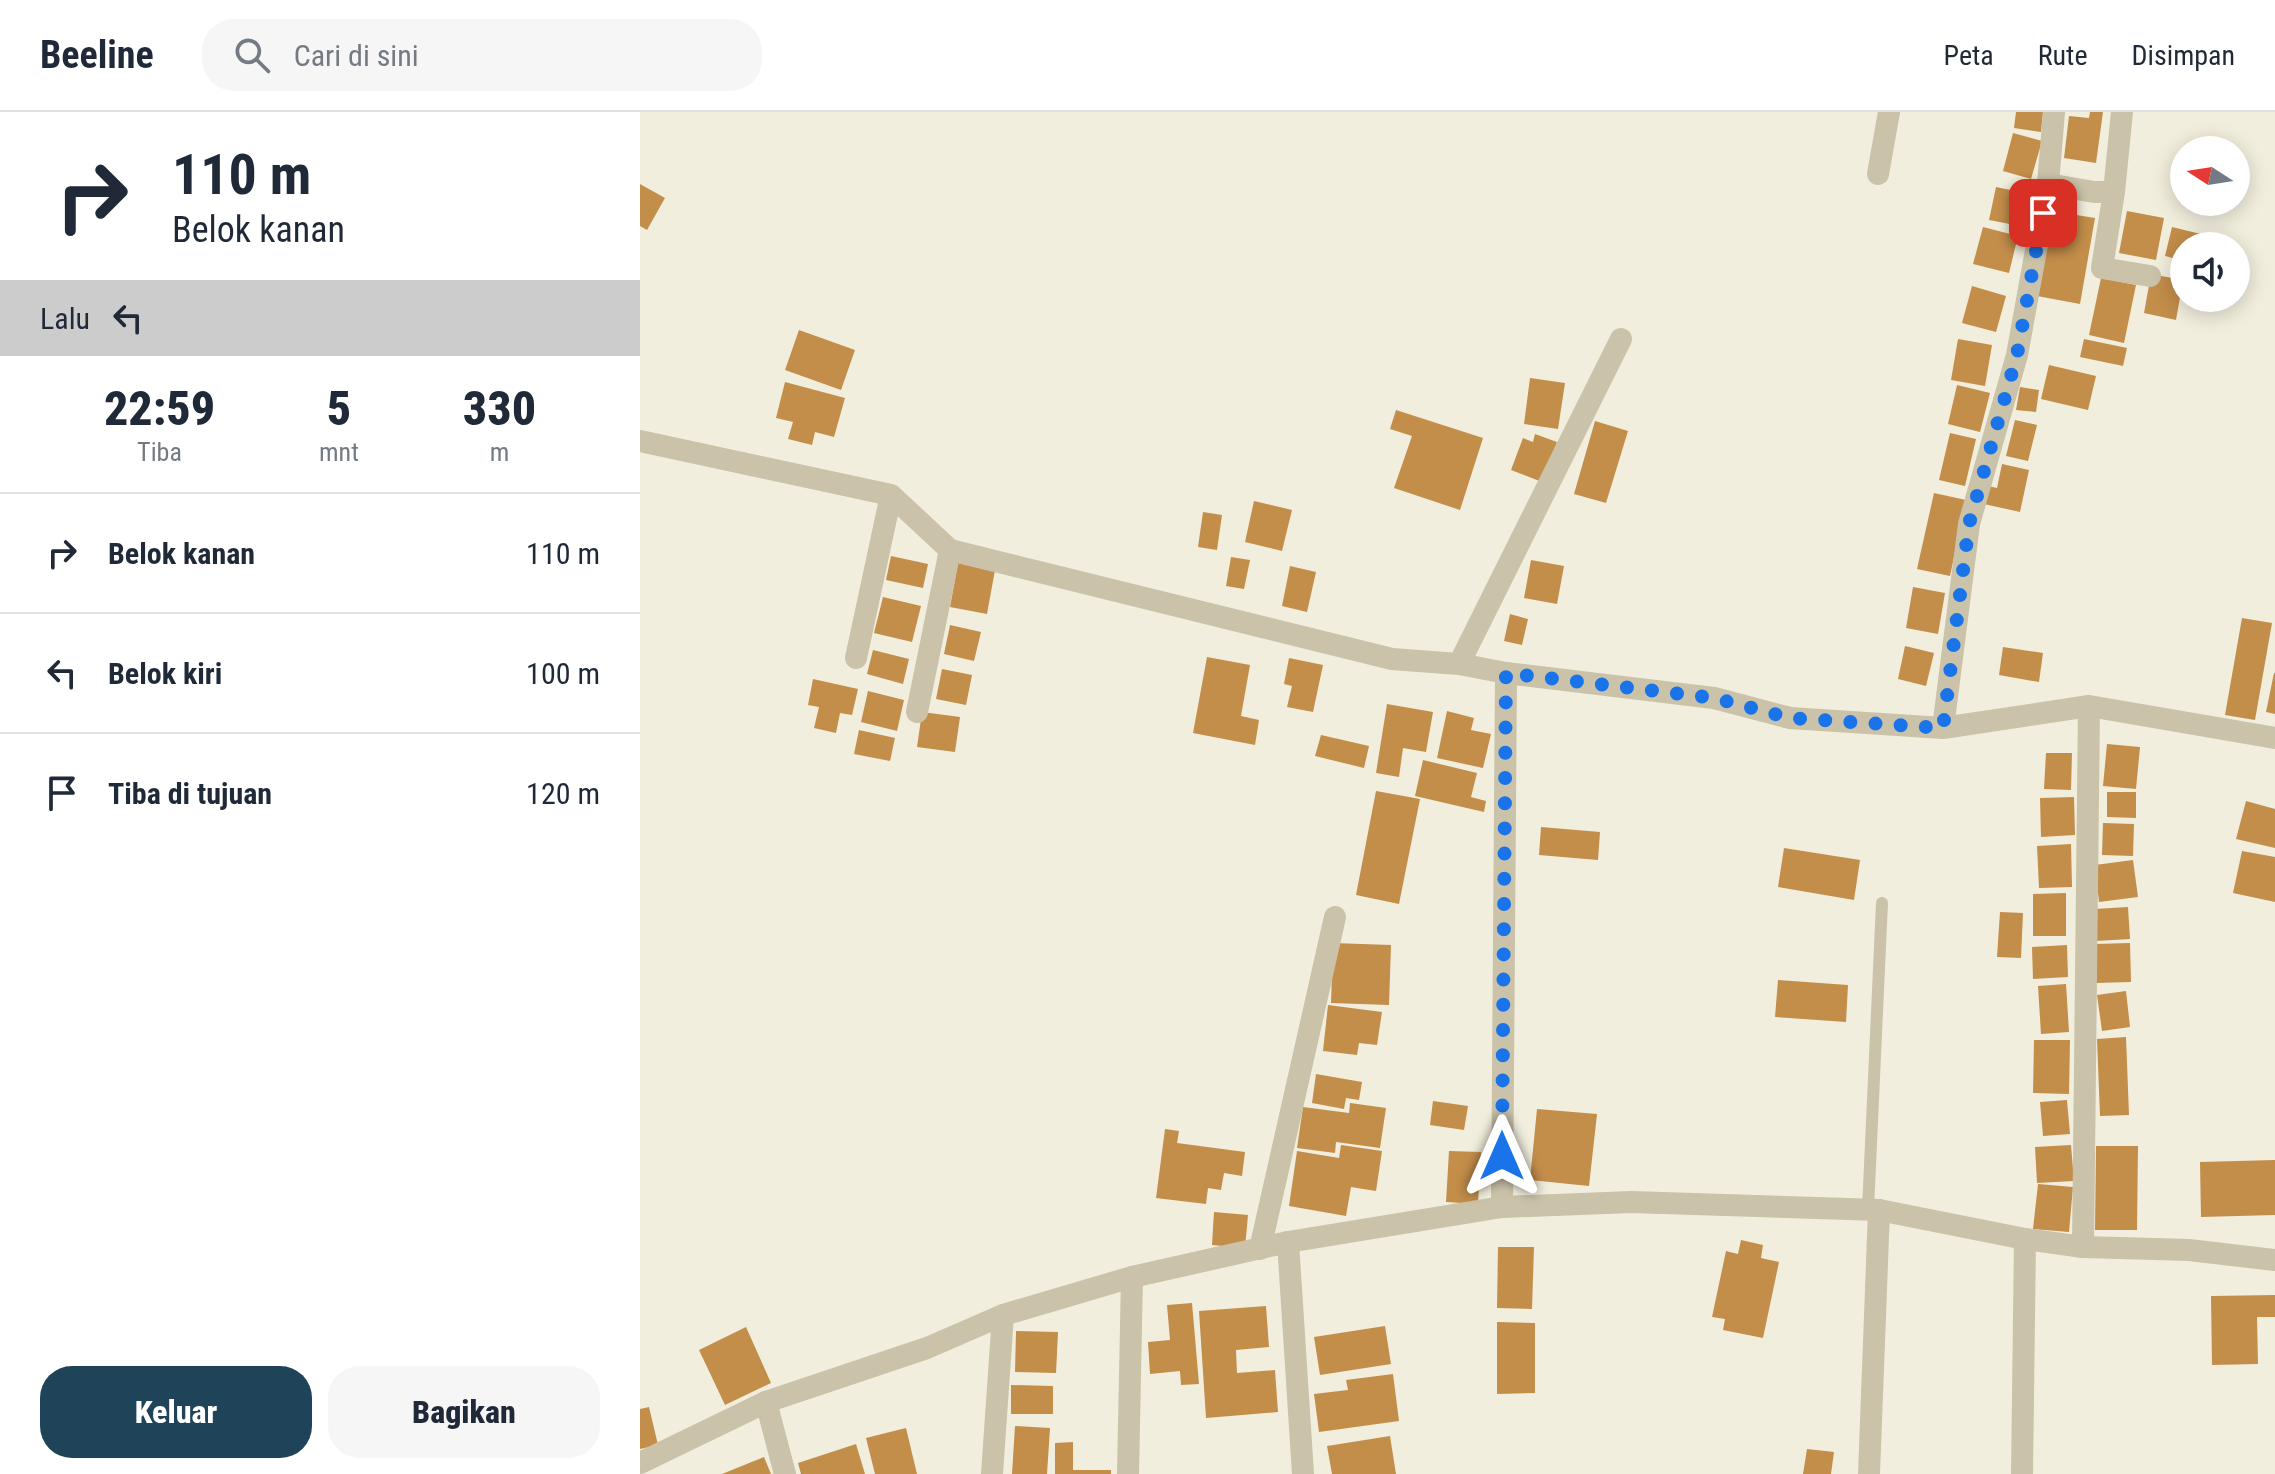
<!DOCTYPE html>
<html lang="id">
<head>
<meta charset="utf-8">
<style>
	body { margin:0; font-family:"Roboto Condensed",sans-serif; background:#f6f6f7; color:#1f2937; height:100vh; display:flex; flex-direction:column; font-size:30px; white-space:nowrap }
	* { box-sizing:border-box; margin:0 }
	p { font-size:26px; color:#747a83 }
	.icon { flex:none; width:44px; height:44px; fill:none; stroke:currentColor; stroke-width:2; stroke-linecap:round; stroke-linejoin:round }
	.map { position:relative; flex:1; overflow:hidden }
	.side { display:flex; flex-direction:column; background:#fff; width:640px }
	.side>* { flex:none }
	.banner { background:#fff; color:#1f2937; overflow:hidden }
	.needle { width:52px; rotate:282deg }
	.fabs { position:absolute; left:1530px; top:24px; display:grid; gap:16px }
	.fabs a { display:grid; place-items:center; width:80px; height:80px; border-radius:50%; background:#fff; box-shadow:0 4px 20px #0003; font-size:40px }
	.pin { position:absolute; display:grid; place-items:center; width:68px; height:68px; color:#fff; margin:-34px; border-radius:16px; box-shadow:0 4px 12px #0006 }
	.me { position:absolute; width:88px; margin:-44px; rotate:0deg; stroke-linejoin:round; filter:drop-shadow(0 0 6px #0008) }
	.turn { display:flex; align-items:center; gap:28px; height:168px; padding:0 40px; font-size:36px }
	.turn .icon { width:104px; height:104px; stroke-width:2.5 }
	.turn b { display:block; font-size:56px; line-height:68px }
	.then { display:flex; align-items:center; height:76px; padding:0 40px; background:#0003; gap:16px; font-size:30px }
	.eta { display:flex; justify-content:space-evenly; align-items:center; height:136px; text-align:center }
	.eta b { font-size:48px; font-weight:800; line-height:56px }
	.button { display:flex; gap:16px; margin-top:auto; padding:16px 40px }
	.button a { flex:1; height:92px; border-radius:32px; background:#1f4358; color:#fff; font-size:32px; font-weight:800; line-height:92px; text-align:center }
	.button a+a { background:#f6f6f7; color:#1f2937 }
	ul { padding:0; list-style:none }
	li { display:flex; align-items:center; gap:24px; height:120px; padding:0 40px; border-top:2px solid #e0e1e3 }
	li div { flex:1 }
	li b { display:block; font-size:30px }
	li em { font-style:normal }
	header { display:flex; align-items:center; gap:48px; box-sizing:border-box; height:112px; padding:0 40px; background:#fff; border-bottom:2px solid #e0e1e3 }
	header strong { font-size:38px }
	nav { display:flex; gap:44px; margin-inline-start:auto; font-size:28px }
	.search { width:560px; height:72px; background:#f6f6f7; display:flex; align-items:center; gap:20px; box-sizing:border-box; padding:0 28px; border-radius:32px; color:#747a83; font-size:30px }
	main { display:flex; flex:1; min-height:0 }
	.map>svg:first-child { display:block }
	.building { fill:#c38d4a }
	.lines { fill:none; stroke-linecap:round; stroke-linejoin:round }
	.service { stroke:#cac2a9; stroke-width:12 }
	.minor { stroke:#cac2a9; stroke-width:22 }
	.tertiary { stroke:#cac2a9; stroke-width:22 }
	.route { stroke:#1a73e8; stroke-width:14; stroke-dasharray:0 25.2 }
</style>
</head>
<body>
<header>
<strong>Beeline</strong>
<div class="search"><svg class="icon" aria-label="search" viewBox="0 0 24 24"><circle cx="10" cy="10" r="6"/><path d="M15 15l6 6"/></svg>Cari di sini</div>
<nav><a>Peta</a><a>Rute</a><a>Disimpan</a></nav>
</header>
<main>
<section class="side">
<div class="banner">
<div class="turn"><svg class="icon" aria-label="right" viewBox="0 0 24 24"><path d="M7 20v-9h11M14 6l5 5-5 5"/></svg><div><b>110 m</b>Belok kanan</div></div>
<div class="then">Lalu<svg class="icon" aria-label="left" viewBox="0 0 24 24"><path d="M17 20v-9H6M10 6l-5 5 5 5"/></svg></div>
</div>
<div class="eta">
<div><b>22:59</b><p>Tiba</p></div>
<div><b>5</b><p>mnt</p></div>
<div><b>330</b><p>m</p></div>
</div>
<ul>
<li><svg class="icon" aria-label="right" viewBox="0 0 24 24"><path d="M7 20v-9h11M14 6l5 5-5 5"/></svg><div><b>Belok kanan</b></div><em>110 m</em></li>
<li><svg class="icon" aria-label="left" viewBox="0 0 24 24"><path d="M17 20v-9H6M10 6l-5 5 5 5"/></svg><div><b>Belok kiri</b></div><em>100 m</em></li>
<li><svg class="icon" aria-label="arrive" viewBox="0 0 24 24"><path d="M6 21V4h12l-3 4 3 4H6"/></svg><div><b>Tiba di tujuan</b></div><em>120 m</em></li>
</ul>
<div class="button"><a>Keluar</a><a>Bagikan</a></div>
</section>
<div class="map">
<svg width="1635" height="1362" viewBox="0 0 1635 1362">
	<rect width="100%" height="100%" fill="#f2eedd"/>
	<path class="building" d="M1376,0H1403L1401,20L1374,16Z
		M1450,0H1463L1456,51L1424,46L1429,4L1449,6Z
		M1373,21L1402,29L1391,67L1363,59Z
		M0,72L25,86L7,118L0,114Z
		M1356,75L1386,81L1380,114L1349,108Z
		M1412,99L1455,106L1440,192L1397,184Z
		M1487,99L1524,106L1516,148L1479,141Z
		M1343,115L1378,124L1369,161L1333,152Z
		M1532,115L1565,123L1562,134H1544V149L1525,144Z
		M1511,162L1543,168L1536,208L1504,201Z
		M1461,166L1496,173L1484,231L1449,223Z
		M1332,174L1366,184L1356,220L1322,211Z
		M159,218L215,238L201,278L145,258Z
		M1318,227L1352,233L1345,274L1311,268Z
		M1444,227L1487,236L1483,254L1440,245Z
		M1409,253L1456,264L1448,298L1401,287Z
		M890,266L925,271L918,317L884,312Z
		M145,270L205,286L194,325L175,320L172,333L148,327L153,310L136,306Z
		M1317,273L1350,281L1340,320L1308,312Z
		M1380,275L1399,278L1396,300L1376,298Z
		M756,298L843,326L820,398L754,376L772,324L750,317Z
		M1375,308L1397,313L1388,349L1366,344Z
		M955,309L988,319L966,391L934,382Z
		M1310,321L1336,327L1325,374L1299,368Z
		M895,322L917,330L902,370L871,358L883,326L893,330Z
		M1362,352L1389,358L1380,400L1344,392L1348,374L1357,376Z
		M1294,381L1326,388L1310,464L1277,457Z
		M614,389L652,398L642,439L605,430Z
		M563,400L582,403L577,438L558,435Z
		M251,444L288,452L283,476L246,468Z
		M591,445L610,448L604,477L586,474Z
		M891,448L924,454L917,492L884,486Z
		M318,451L355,458L347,502L310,495Z
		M650,454L676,460L667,500L642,494Z
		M1273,475L1305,481L1298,522L1266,516Z
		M243,485L281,494L272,530L234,521Z
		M870,502L888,507L882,533L864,529Z
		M1602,506L1632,511L1615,608L1585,603Z
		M310,513L341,520L334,549L304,542Z
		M1265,534L1294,541L1286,574L1258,567Z
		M1363,535L1403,541L1399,570L1359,563Z
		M233,538L269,547L263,572L227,562Z
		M567,545L610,553L601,604L619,608L615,633L553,621Z
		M649,546L683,553L673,600L647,595L652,574L644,572Z
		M302,557L332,563L326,593L296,587Z
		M1634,561H1635V602L1626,600Z
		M173,567L218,577L212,603L200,601L196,621L174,616L179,595L168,593Z
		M228,579L264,588L257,619L221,610Z
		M747,592L793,600L786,640L763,636L759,665L736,661Z
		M807,599L834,606L831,618L851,622L843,656L797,646Z
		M282,600L320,605L315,640L277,635Z
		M219,618L255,626L250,649L214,642Z
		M681,623L729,634L724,656L675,644Z
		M1467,632L1500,635L1496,677L1463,674Z
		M1406,641H1432L1431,678L1404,677Z
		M783,648L837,661L831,685L846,689L844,700L775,684Z
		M736,679L780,687L759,792L716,783Z
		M1467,680H1496V706L1467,705Z
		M1434,685L1435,723L1401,725L1400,686Z
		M1606,689L1635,697V736L1596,727Z
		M1463,711L1494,712L1493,744L1462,743Z
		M901,715L960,720L958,748L899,743Z
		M1431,732L1432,775L1399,776L1397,734Z
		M1144,736L1220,748L1214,788L1138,775Z
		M1602,739L1635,745V790L1593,781Z
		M1493,748L1498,785L1459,790L1455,753Z
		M1426,781V824H1393V782Z
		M1488,795L1490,827L1456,829L1454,797Z
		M1360,800L1383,801L1381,846L1357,845Z
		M693,831L751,833L749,893L691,891Z
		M1490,831L1491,870L1456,871L1455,832Z
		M1427,833L1428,865L1393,867L1392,835Z
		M1138,868L1208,873L1206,910L1135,905Z
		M1426,872L1429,920L1401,922L1398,874Z
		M1486,879L1490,915L1462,919L1457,883Z
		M688,893L742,900L737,933L719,931L717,943L683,939Z
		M1486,925L1489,1003L1460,1004L1457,927Z
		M1394,928H1430L1429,982L1393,981Z
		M676,962L722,970L719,988L706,986L704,997L672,991Z
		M1427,988L1430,1022L1403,1024L1400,990Z
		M793,989L828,994L824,1018L790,1013Z
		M710,991L746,996L740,1036L696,1030L695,1041L657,1036L663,995L709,1001Z
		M897,997L957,1002L949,1074L890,1068Z
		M525,1017L539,1019L537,1031L605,1040L602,1064L584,1061L581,1078L568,1076L566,1092L516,1086Z
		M701,1033L742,1039L736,1079L711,1075L706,1104L649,1094L657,1039L699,1046Z
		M1431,1033L1434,1069L1397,1071L1395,1035Z
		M1456,1034H1498L1497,1118H1455Z
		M809,1039L841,1040L838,1092L806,1090Z
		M1635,1048V1103L1561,1105L1560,1050Z
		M1398,1072L1433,1075L1429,1120L1393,1117Z
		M574,1100L608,1103L605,1136L572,1133Z
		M1101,1128L1123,1133L1121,1146L1139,1150L1123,1226L1083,1218L1085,1207L1072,1205L1086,1139L1098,1142Z
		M858,1135H894L892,1197L857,1196Z
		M1635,1183V1205H1617L1618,1252L1572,1253L1571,1184Z
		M552,1191L559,1272L541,1273L540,1259L510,1262L508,1230L530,1228L527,1193Z
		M626,1194L629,1235L596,1238L597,1261L635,1258L638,1300L566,1306L559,1199Z
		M857,1210L895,1211V1281L857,1282Z
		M745,1214L751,1252L680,1263L674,1225Z
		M106,1215L131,1271L85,1293L59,1238Z
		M376,1219L418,1220L416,1261L375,1260Z
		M753,1262L759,1309L679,1320L674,1282L708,1278L706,1268Z
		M371,1273L413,1274V1302H371Z
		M9,1295L18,1333L0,1337V1297Z
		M375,1314L410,1316L407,1362H372Z
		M266,1316L277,1362H235L226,1326Z
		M750,1324L756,1362H692L687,1334Z
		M433,1330V1358H471V1362H415V1331Z
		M216,1332L225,1362H161L158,1351Z
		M1167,1337L1194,1340L1191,1362H1163Z
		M124,1345L131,1362H82Z"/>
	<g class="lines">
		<path class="service" d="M1228,1097L1242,791"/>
		<path class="minor" d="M1238,62L1249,0
			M1408,72L1454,80H1474L1482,0
			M1474,80L1462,156L1510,164
			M0,329L251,383L310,438L752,547L819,552L866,561L1074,586L1150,606L1303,616L1449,594L1635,626
			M216,546L251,383
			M819,552L981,227
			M277,600L310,438
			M1303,616L1329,412L1377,243L1408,72L1414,0
			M862,1095L866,561
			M648,1130L663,1362
			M1443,1135L1449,594
			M620,1137L695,805
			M126,1290L145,1362
			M352,1362L363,1203
			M488,1362L492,1165
			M1229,1362L1239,1098
			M1382,1362L1385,1127"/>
		<path class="tertiary" d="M0,1351L126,1290L287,1236L363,1203L492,1165L648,1130L862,1095L991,1090L1239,1098L1385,1127L1443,1135L1549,1138L1635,1148"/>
	</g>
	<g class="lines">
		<path class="route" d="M862,1044L866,561L1074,586L1150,606L1303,616L1329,412L1377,243L1403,101"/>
	</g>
</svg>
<div class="fabs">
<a><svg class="needle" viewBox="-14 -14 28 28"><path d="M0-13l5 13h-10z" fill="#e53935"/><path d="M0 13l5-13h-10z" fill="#747a83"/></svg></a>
<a><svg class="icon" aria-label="sound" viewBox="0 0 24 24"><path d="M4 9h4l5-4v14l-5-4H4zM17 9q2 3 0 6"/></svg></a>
</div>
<div class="pin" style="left:1403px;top:101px;background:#d93025"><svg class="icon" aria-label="arrive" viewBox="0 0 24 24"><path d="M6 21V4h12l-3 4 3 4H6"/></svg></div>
<svg class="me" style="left:862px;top:1044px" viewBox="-20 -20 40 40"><path d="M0-17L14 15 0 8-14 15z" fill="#1a73e8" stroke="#fff" stroke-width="4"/></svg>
</div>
</main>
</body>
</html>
